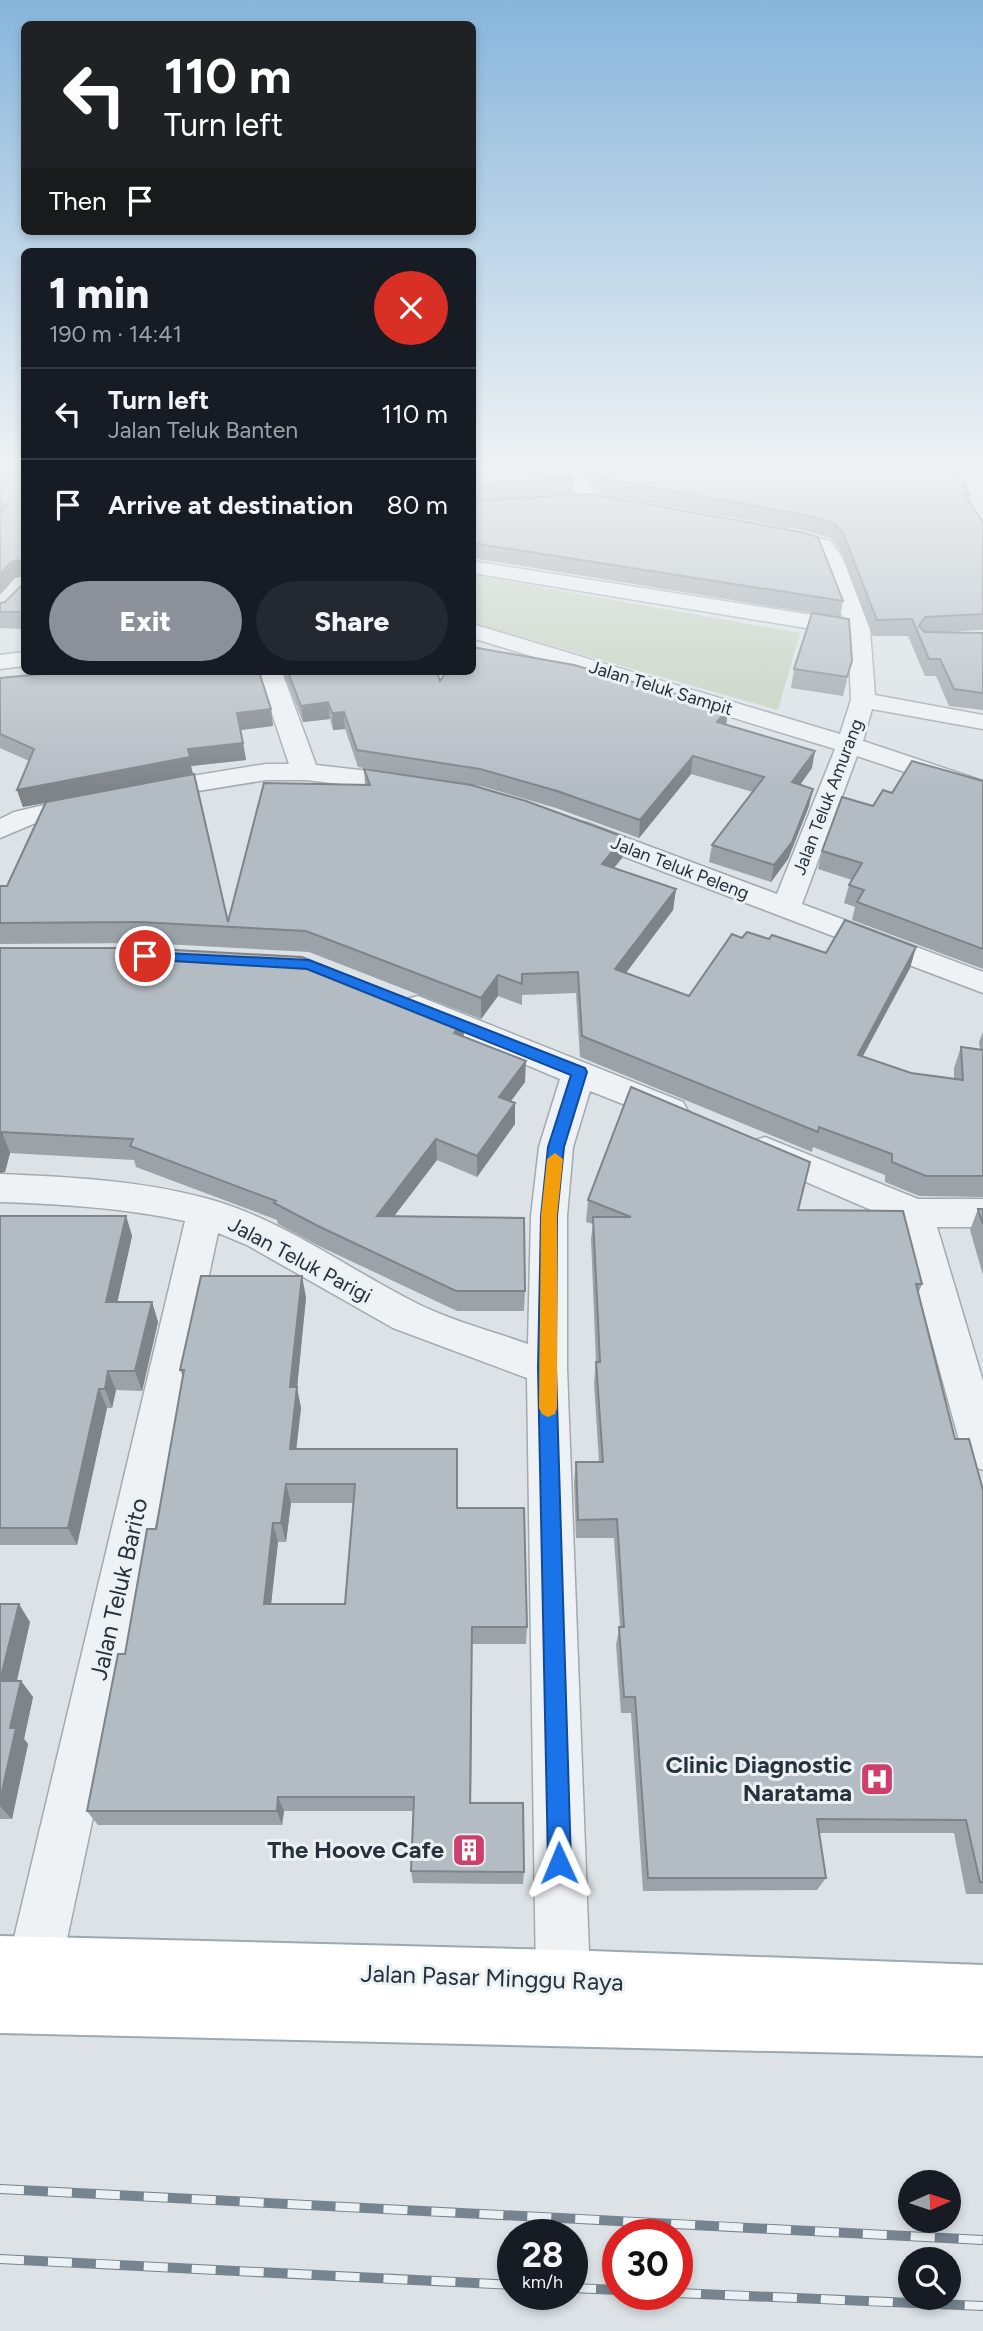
<!DOCTYPE html>
<html lang="en">
<head>
<meta charset="utf-8">
<style>
	body { margin:0; font-family:Figtree,sans-serif; background:#242831; color:#f1f3f6; height:100vh; display:flex; flex-direction:column; font-size:26px; white-space:nowrap }
	* { box-sizing:border-box; margin:0 }
	p { font-size:23px; color:#9ea1a6 }
	.icon { flex:none; width:38px; height:38px; fill:none; stroke:currentColor; stroke-width:2; stroke-linecap:round; stroke-linejoin:round }
	.map { position:relative; flex:1; overflow:hidden }
	.details { position:absolute; left:21px; top:248px; width:455px; height:427px; display:flex; flex-direction:column; background:#171b24; border-radius:10px; box-shadow:0 4px 10px #0003 }
	.details>* { flex:none }
	.guide { position:absolute; left:21px; top:21px; width:455px; height:214px; border-radius:10px; box-shadow:0 4px 10px #0003; background:#202124; color:#fff; overflow:hidden }
	.needle { width:46px; rotate:87deg }
	.buttons { position:absolute; left:898px; top:2170px; display:grid; gap:14px }
	.buttons a { display:grid; place-items:center; width:63px; height:63px; border-radius:50%; background:#171b24; box-shadow:0 4px 10px #0003; font-size:35px }
	.speed { position:absolute; left:497px; top:2219px; display:flex; gap:14px; font-size:35px; font-weight:700; text-align:center }
	.speed>* { display:grid; place-content:center; width:91px; height:91px; border-radius:50%; background:#171b24; box-shadow:0 4px 10px #0003; line-height:1 }
	.speed small { font-size:18px; font-weight:400 }
	.speed .limit { border:10px solid #d22; background:#fff; color:#111 }
	.pin { position:absolute; display:grid; place-items:center; width:60px; height:60px; color:#fff; margin:-30px; border:4px solid #fff; border-radius:50%; box-shadow:0 2px 7px #0007 }
	.me { position:absolute; width:77px; margin:-38px; rotate:359deg; stroke-linejoin:round; filter:drop-shadow(0 0 5px #0008) }
	.turn { display:flex; align-items:center; gap:24px; height:147px; padding:0 28px; font-size:32px }
	.turn .icon { width:91px; height:91px; stroke-width:2.5 }
	.turn b { display:block; font-size:49px; line-height:60px }
	.then { display:flex; align-items:center; height:66px; padding:0 28px; background:#0003; gap:14px; font-size:26px }
	.round { display:grid; place-items:center; flex:none; width:74px; height:74px; border-radius:37px; background:#242831 }
	.head { display:flex; align-items:center; justify-content:space-between; height:119px; padding:0 28px }
	h1 { font-size:42px; font-weight:800; line-height:52px }
	.primary-button { display:flex; gap:14px; margin-top:auto; padding:14px 28px }
	.primary-button a { flex:1; height:80px; border-radius:42px; background:#8c9099; color:#fff; font-size:28px; font-weight:800; line-height:80px; text-align:center }
	.primary-button a+a { background:#242831; color:#f1f3f6 }
	ul { padding:0; list-style:none }
	li { display:flex; align-items:center; gap:21px; height:91px; padding:0 28px; border-top:2px solid #363941 }
	li div { flex:1 }
	li b { display:block; font-size:26px }
	li em { font-style:normal }
	.map>svg:first-child { display:block }
	.green { fill:#c5d0be }
	.lines { fill:none; stroke-linecap:round; stroke-linejoin:round }
	.street-casing { stroke:#a2aab0; stroke-width:3 }
	.primary-casing { stroke:#9ca8b2; stroke-width:4 }
	.street { fill:#eff2f5; fill-rule:evenodd }
	.primary { fill:#fff; fill-rule:evenodd }
	.rail-casing { stroke:#768490; stroke-width:10 }
	.rail { stroke:#ecf1f4; stroke-width:8; stroke-dasharray:24; stroke-linecap:butt }
	.wall { fill:#9ba2a8; fill-rule:evenodd }
	.shaded-wall { fill:#7e8488 }
	.building { fill:#b4bcc3; stroke:#7e8488; stroke-width:2; fill-rule:evenodd }
	.route { fill:#1a73e8; stroke:#114b97; stroke-width:2 }
	.slow { fill:#f59e0b }
	.labels { text-anchor:middle; stroke-width:6; stroke-linejoin:round; paint-order:stroke }
	.far-street-label { font-size:18px; fill:#26323d; stroke:#ecf1f4 }
	.street-label { font-size:21px; fill:#26323d; stroke:#ecf1f4 }
	.near-street-label { font-size:24px; fill:#26323d; stroke:#ecf1f4 }
	.near-poi-label { font-size:24px; font-weight:bold; fill:#26323d; stroke:#ecf1f4; text-anchor:end }
</style>
</head>
<body>
<div class="map">
<svg width="983" height="2331" viewBox="0 0 983 2331">
	<rect width="100%" height="100%" fill="#dce2e6"/>
	<path class="green" d="M472,575L800,633L778,710L473,624Z"/>
	<g class="lines">
		<g class="street-casing">
			<path id="street" d="M557,464H575L600,501L597,505H583Z
				M971,464H983V474L976,472Z
				M775,528L830,541L843,558L870,630L875,695L983,715V729L872,709L863,741L983,781V798L857,756L802,904L983,972V993L567,835L563,829L567,823L577,821L587,823L777,894L835,749L472,638V624L840,734L851,700L848,635L472,573V561L844,620L821,558L816,550L768,538L765,534L768,530Z
				M24,652V666L0,669V655Z
				M258,672H282L316,765L412,776L421,778L425,784L421,790L412,792L305,780H266L149,799L140,797L136,791L140,785L149,783L266,764H289Z
				M87,795L96,797L100,803L96,809L33,824L0,838V819L14,812Z
				M418,996L683,1102L688,1111L683,1120L671,1123L590,1091L573,1147L567,1216V1368L590,1979L582,1998L563,2006L544,1998L536,1979L527,1378L393,1328L247,1245L218,1233L61,1967L53,1986L34,1994L15,1986L7,1967L185,1221C123,1208 63,1204 0,1202V1174C69,1177 138,1180 205,1198C281,1218 348,1269 418,1304C452,1321 492,1331 528,1344L531,1216L539,1147L560,1079L407,1015L402,1007L407,999Z
				M765,1137L918,1199H983V1227H937L983,1381V1470L968,1464L962,1451L899,1222L753,1159L748,1150L753,1141Z"/>
		</g>
		<g class="primary-casing">
			<path id="primary" d="M0,1936L563,1950L983,1965V2056L0,2033Z"/>
		</g>
		<use href="#street" class="street"/>
		<use href="#primary" class="primary"/>
		<g class="rail-casing">
			<path id="rail" d="M0,2189L983,2240
				M0,2259L513,2285
				M572,2288L618,2290
				M677,2293L983,2306"/>
		</g>
		<use href="#rail" class="rail"/>
	</g>
	<path class="wall" d="M472,464L573,478L572,494L472,500Z
		M577,464H953L970,494L969,499L983,523V630L943,632L983,633V710L949,706L936,676H925L908,636H873L839,549L831,538L802,530L599,494Z
		M24,472V629L0,628V604L5,602L22,585V577L15,578Z
		M472,501L843,601L840,617L847,680L843,696L791,688L794,669L812,613L472,558Z
		M283,672H437L440,681L728,709L726,725L812,768L800,785L809,806L788,859L771,882L709,862L712,845L753,792L691,774L639,838L556,808L481,786L472,785L624,837L622,858L614,868L676,889L673,910L626,973L689,996L742,938L769,939L826,953L916,947L910,968L863,1056L911,1073L954,1079V1068L961,1047L980,1049L979,1042L983,1032V1197L919,1196L885,1182V1175L813,1147L812,1152L580,1057L576,993L522,995V1005L498,996L481,1019L309,952L145,943L0,944V886H7L45,803L23,807L17,790L29,761L0,748V678L271,709L273,726L241,730L246,760L191,766L228,922L365,785L364,769L466,784L358,767L345,729L333,730L330,719L303,722Z
		M983,781V969L852,920L855,907L844,903L849,885L852,880L818,869L822,851L873,806L892,793Z
		M0,948L463,1021L464,1037L525,1082L511,1101L515,1103V1124L477,1177L437,1160L394,1216L525,1291L524,1311H457L321,1247L278,1224L277,1220L136,1167L134,1160L10,1153L5,1172L0,1173Z
		M588,1200L798,1210L922,1284L918,1294L955,1439L983,1490V1894H966L954,1833H819L826,1878L817,1890L643,1891L631,1713H621L616,1644L620,1627L614,1538H576L574,1482L576,1462H599L594,1383L596,1362L591,1239L593,1224L586,1222Z
		M978,1209H983V1275L970,1230Z
		M0,1216H126L132,1236L117,1302H152L158,1322L142,1391L116,1390L112,1408H107L77,1545H0Z
		M306,1297L297,1388L301,1408L296,1449H457L458,1508L527,1627L526,1644H472L471,1803L524,1872L523,1884L413,1883L411,1871L413,1811H284L282,1825H98L87,1811L156,1529L183,1377L180,1370ZM291,1503H353L345,1604H271L278,1542H286Z
		M0,1604L30,1622L17,1681H21L33,1697L24,1739L28,1744L12,1819H0Z"/>
	<path class="shaded-wall" d="M8,504L0,521V505Z
		M19,560L23,576L15,578L0,595V574L11,562Z
		M328,702L330,719L303,722L301,706Z
		M271,709L273,726L240,730L237,713Z
		M728,709L726,726L717,722Z
		M344,712L345,729L333,730L332,713Z
		M243,743L246,760L191,766L193,774L23,807L17,790L188,749Z
		M815,751L812,768L789,800L792,782Z
		M693,756L691,774L639,838L640,820Z
		M813,789L809,806L788,859L771,882L774,865Z
		M624,837L622,858L600,885L602,864Z
		M676,889L673,910L613,990L615,969Z
		M916,947L910,968L852,1076L858,1055Z
		M498,975V996L481,1019V998Z
		M463,1021L464,1042L454,1033Z
		M526,1061L525,1082L499,1117V1097Z
		M515,1103V1124L477,1177V1156Z
		M2,1132L10,1153L5,1172L0,1173V1138Z
		M436,1139L437,1160L379,1236L377,1216Z
		M126,1216L132,1236L113,1322L106,1302Z
		M302,1276L306,1297L297,1388L301,1408L294,1469L290,1449V1387Z
		M152,1302L158,1322L142,1391L135,1371Z
		M108,1371L116,1390L112,1408L105,1389Z
		M99,1389L107,1408L77,1545L68,1528Z
		M457,1449L458,1468V1527L457,1508Z
		M286,1484L291,1503L286,1542L281,1523Z
		M273,1523L278,1542L269,1622L264,1604Z
		M19,1604L30,1622L13,1697L0,1681Z
		M472,1627V1644L471,1817L470,1803Z
		M21,1681L33,1697L24,1739L28,1744L12,1819L0,1806V1800L10,1728Z
		M278,1797L284,1811L282,1825L277,1811Z"/>
	<path class="building" d="M472,464H564L573,478L472,485Z
		M589,464H953L970,494H965L983,523V614L925,617L919,626L925,632L983,633V693L954,689L940,659H929L912,619L877,620L843,533L834,523L805,515L599,478Z
		M24,472V612H0V603L5,602L22,585V563L19,560L11,562L0,574V515L8,504L0,505V473Z
		M591,494L801,532L818,537L843,601L472,543V501Z
		M812,613L849,619L852,661L847,677L794,669Z
		M472,647L574,665L728,709L717,722L815,751L792,782L813,789L792,842L774,865L712,845L764,777L693,756L640,820L557,791L480,769L357,750L344,712L332,713L328,702L301,706L288,672H437L440,681L446,672H472Z
		M63,672H259L271,709L237,713L243,743L188,749L190,757L17,790L34,749L0,734V678Z
		M912,761L983,781V949L857,902L864,890L849,885L862,863L822,851L842,797L873,806L883,790L892,793Z
		M364,769L471,785L526,801L624,837L602,864L676,889L615,969L689,996L732,934L742,938L747,932L769,939L772,935L826,953L845,920L916,947L858,1055L911,1073L963,1080L961,1047L983,1050V1176H926L892,1162V1154L819,1127L818,1132L582,1036L578,972L522,974V984L498,975L481,998L306,931L140,922L0,923V886H7L46,802L194,774L228,922L264,783L370,785Z
		M0,948H140L302,957L463,1021L454,1033L526,1061L499,1097L515,1103L477,1156L436,1139L377,1216L524,1218L525,1291H456L318,1226L274,1203L276,1201L130,1146L133,1139L2,1132L0,1138Z
		M631,1087L810,1162L798,1210L903,1211L922,1284H916L955,1439H969L983,1490V1882H980L966,1820L817,1819L826,1878H648L635,1697H624L619,1627H624L617,1519L578,1520L576,1462H603L596,1362H600L593,1217H631L588,1200Z
		M978,1209H983V1224Z
		M0,1216H126L106,1302H152L135,1371H108L105,1389H99L68,1528H0Z
		M201,1276H302L290,1387H297L290,1449H457V1508H524L527,1627H472L470,1803H523L524,1872L411,1871L414,1797H278L277,1811H87L118,1654H125L147,1529H156L184,1370H180ZM286,1484H355L345,1604H264L273,1523H281Z
		M0,1604H19L0,1681H21L10,1728H16L0,1800Z"/>
	<linearGradient id="sky" x2="0" y2="1"><stop stop-color="#87b5db"/><stop offset="0.59" stop-color="#eff2f4"/><stop offset="1" stop-color="#eff2f4" stop-opacity="0"/></linearGradient>
	<rect width="983" height="790" fill="url(#sky)"/>
	<path class="route" d="M145,952L309,960L585,1068L587,1072L564,1147L557,1216L556,1368L571,1863L567,1871L559,1875L551,1871L548,1863L538,1368L541,1216L548,1147L571,1075L307,969L140,959V953Z"/>
	<path class="slow" d="M555,1153L563,1159L557,1216V1408L555,1414L548,1417L542,1414L539,1408L541,1216L547,1159Z"/>
	<defs>
		<g id="hospital-square" transform="scale(1.75)"><rect x="-9" y="-9" width="18" height="18" rx="4" fill="#cd406c" stroke="#ecf1f4"/><path d="M-5-5h3v3.5h4V-5h3V5h-3V1.5h-4V5h-3Z" fill="#fff"/></g>
		<g id="building-square" transform="scale(1.75)"><rect x="-9" y="-9" width="18" height="18" rx="4" fill="#cd406c" stroke="#ecf1f4"/><path d="M-4-6H4V6H1V3H-1V6H-4ZM-2.5-4.3h1.7v1.8h-1.7ZM.8-4.3h1.7v1.8H.8ZM-2.5-1h1.7V.8h-1.7ZM.8-1h1.7V.8H.8Z" fill="#fff"/></g>
	</defs>
	<g fill-rule="evenodd">
		<use href="#hospital-square" x="877" y="1779"/>
		<use href="#building-square" x="469" y="1850"/>
	</g>
	<g class="labels">
		<g class="far-street-label">
			<text transform="translate(661 688) rotate(17)" y="6">Jalan Teluk Sampit</text>
			<text transform="translate(828 797) rotate(-69)" y="6">Jalan Teluk Amurang</text>
			<text transform="translate(680 868) rotate(21)" y="6">Jalan Teluk Peleng</text>
		</g>
		<g class="street-label">
			<text transform="translate(300 1260) rotate(28)" y="7">Jalan Teluk Parigi</text>
		</g>
		<g class="near-street-label">
			<text transform="translate(119 1589) rotate(-77)" y="8">Jalan Teluk Barito</text>
			<text transform="translate(492 1978) rotate(2)" y="8">Jalan Pasar Minggu Raya</text>
		</g>
		<g class="near-poi-label">
			<text x="852" y="1773">Clinic Diagnostic<tspan x="852" dy="28">Naratama</tspan></text>
			<text x="444" y="1858">The Hoove Cafe</text>
		</g>
	</g>
</svg>
<div class="buttons">
<a><svg class="needle" viewBox="-14 -14 28 28"><path d="M0-13l5 13h-10z" fill="#e53935"/><path d="M0 13l5-13h-10z" fill="#9ea1a6"/></svg></a>
<a><svg class="icon" aria-label="search" viewBox="0 0 24 24"><circle cx="10" cy="10" r="6"/><path d="M15 15l6 6"/></svg></a>
</div>
<div class="speed"><div>28<small>km/h</small></div><div class="limit">30</div></div>
<div class="pin" style="left:145px;top:956px;background:#d93025"><svg class="icon" aria-label="arrive" viewBox="0 0 24 24"><path d="M6 21V4h12l-3 4 3 4H6"/></svg></div>
<svg class="me" style="left:559px;top:1863px" viewBox="-20 -20 40 40"><path d="M0-17L14 15 0 8-14 15z" fill="#1a73e8" stroke="#fff" stroke-width="4"/></svg>
<div class="guide">
<div class="turn"><svg class="icon" aria-label="left" viewBox="0 0 24 24"><path d="M17 20v-9H6M10 6l-5 5 5 5"/></svg><div><b>110 m</b>Turn left</div></div>
<div class="then">Then<svg class="icon" aria-label="arrive" viewBox="0 0 24 24"><path d="M6 21V4h12l-3 4 3 4H6"/></svg></div>
</div>
<section class="details">
<div class="head"><div><h1>1 min</h1><p>190 m · 14:41</p></div><a class="round" style="background:#d93025;color:#fff"><svg class="icon" aria-label="close" viewBox="0 0 24 24"><path d="M6 6l12 12M18 6L6 18"/></svg></a></div>
<ul>
<li><svg class="icon" aria-label="left" viewBox="0 0 24 24"><path d="M17 20v-9H6M10 6l-5 5 5 5"/></svg><div><b>Turn left</b><p>Jalan Teluk Banten</p></div><em>110 m</em></li>
<li><svg class="icon" aria-label="arrive" viewBox="0 0 24 24"><path d="M6 21V4h12l-3 4 3 4H6"/></svg><div><b>Arrive at destination</b></div><em>80 m</em></li>
</ul>
<div class="primary-button"><a>Exit</a><a>Share</a></div>
</section>
</div>
</body>
</html>
